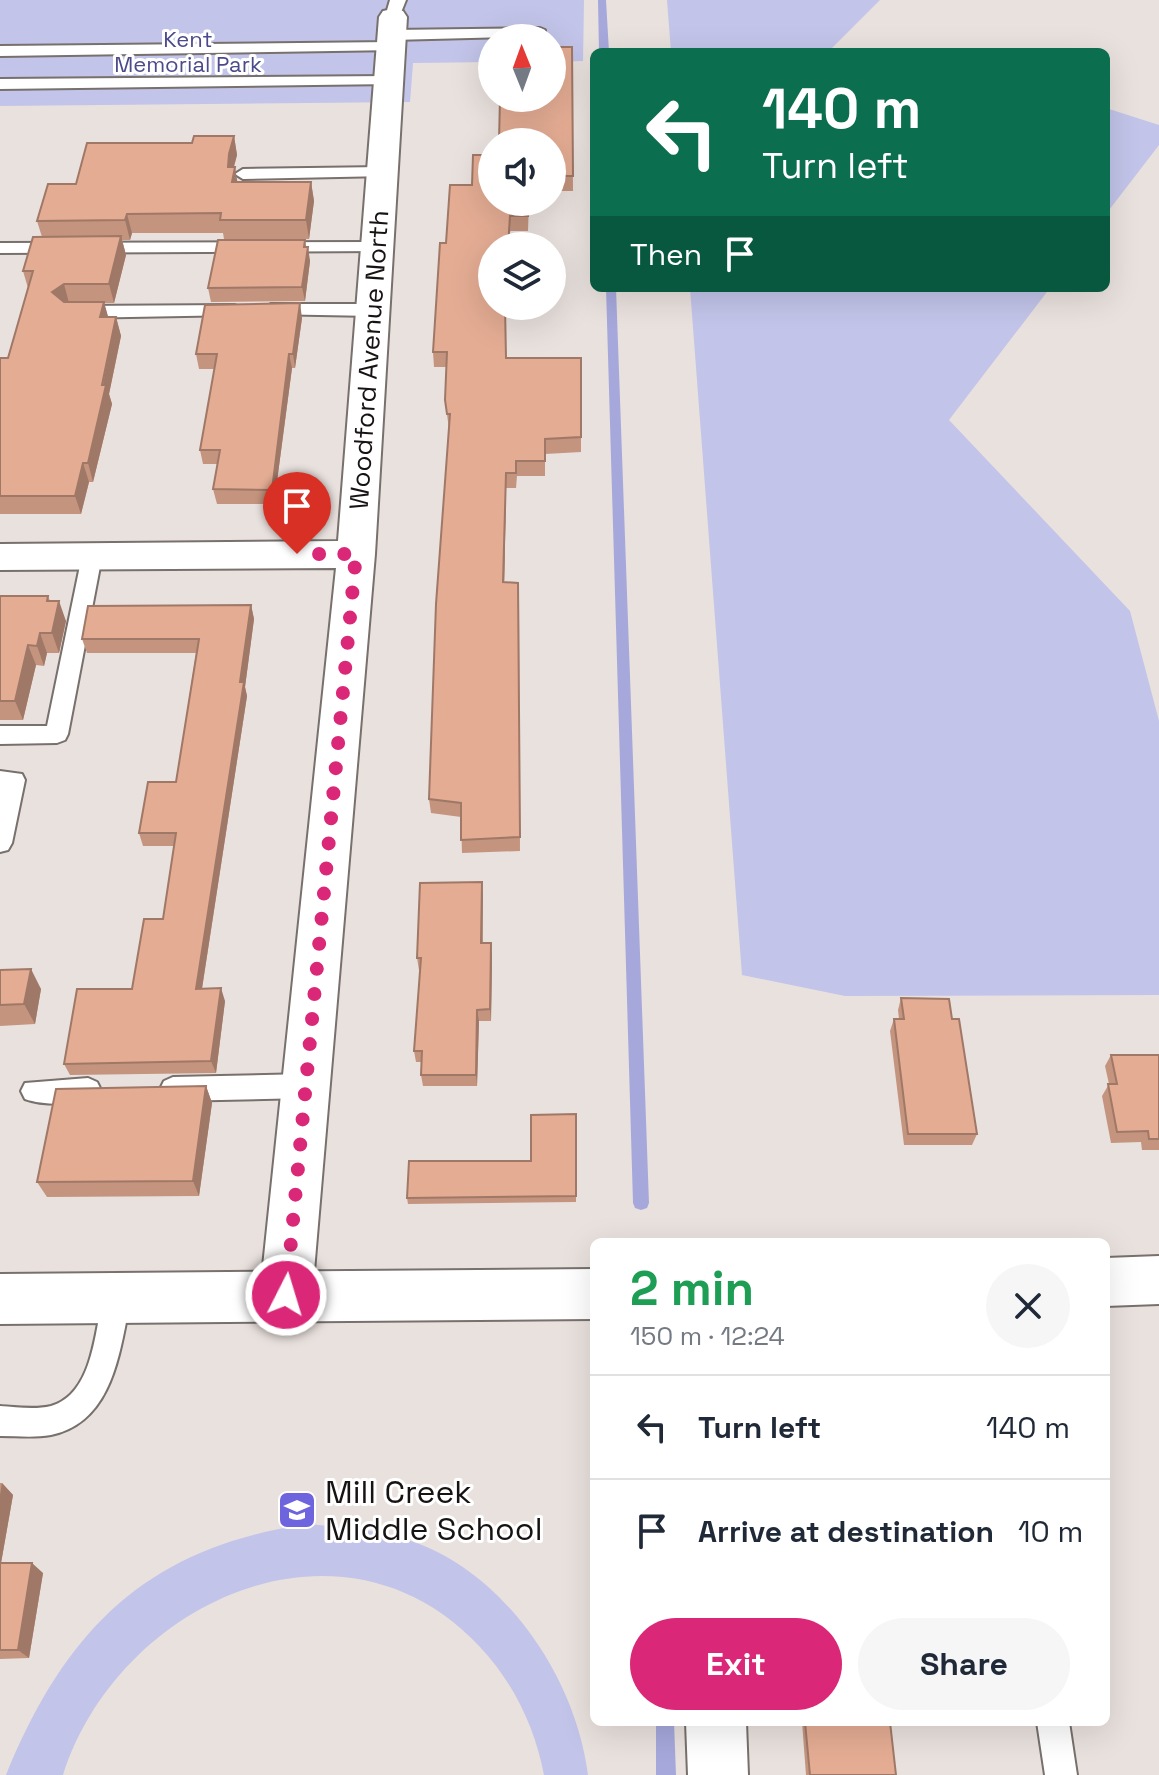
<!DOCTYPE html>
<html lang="en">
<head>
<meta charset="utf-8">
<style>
	body { margin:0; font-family:"Space Grotesk",sans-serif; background:#f6f6f7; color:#1f2937; height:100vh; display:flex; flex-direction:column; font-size:30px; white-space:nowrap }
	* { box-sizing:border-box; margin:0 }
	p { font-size:26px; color:#747a83 }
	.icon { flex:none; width:44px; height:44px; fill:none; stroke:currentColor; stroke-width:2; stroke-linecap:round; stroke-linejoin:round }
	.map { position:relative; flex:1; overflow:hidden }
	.panel { position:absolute; left:590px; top:1238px; width:520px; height:488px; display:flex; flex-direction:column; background:#fff; border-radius:12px; box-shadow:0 8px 32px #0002 }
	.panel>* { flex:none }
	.guide { position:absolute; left:590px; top:48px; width:520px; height:244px; border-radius:12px; box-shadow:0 8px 32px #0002; background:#0b6e4f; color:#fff; overflow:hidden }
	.needle { width:52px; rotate:359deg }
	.controls { position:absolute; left:478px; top:24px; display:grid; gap:16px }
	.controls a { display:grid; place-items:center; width:88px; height:88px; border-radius:50%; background:#fff; box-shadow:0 8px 32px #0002; font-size:40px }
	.pin { position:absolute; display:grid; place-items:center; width:68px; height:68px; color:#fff; margin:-82px -34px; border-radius:50% 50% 50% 0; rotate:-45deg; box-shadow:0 0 8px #0007 }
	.pin .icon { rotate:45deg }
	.me { position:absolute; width:88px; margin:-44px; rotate:5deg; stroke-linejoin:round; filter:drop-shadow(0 0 6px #0008) }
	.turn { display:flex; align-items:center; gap:28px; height:168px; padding:0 40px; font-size:36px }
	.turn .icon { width:104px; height:104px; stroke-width:2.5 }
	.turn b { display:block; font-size:56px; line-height:68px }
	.then { display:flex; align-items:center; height:76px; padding:0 40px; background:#0003; gap:16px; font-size:30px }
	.round { display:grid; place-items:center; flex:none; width:84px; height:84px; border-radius:42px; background:#f6f6f7 }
	.overview { display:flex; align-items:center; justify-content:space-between; height:136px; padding:0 40px }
	h1 { font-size:48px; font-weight:700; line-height:60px; color:#1e9e55 }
	.button { display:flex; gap:16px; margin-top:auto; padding:16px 40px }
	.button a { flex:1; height:92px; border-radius:48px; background:#db2777; color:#fff; font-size:32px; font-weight:700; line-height:92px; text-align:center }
	.button a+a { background:#f6f6f7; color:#1f2937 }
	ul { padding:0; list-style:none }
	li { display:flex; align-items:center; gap:24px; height:104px; padding:0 40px; border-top:2px solid #e0e1e3 }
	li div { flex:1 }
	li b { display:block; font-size:30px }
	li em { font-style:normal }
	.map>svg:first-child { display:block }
	.green { fill:#c2c4e9 }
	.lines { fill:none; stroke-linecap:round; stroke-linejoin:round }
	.stream { fill:#a6a8dc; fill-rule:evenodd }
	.service-casing { stroke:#77706d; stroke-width:4 }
	.minor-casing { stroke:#77706d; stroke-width:4 }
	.secondary-casing { stroke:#77706d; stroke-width:4 }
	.service { fill:#fff; fill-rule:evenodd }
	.minor { fill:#fff; fill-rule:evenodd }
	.secondary { fill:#fff; fill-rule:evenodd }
	.wall { fill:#c4947e }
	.shaded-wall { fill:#a07867 }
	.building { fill:#e4ac93; stroke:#a07867; stroke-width:2 }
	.route { stroke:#db2777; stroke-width:14; stroke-dasharray:0 25.2 }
	.labels { text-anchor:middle; stroke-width:6; stroke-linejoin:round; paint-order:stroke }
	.far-park-label { font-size:22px; fill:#4c4a8b; stroke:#fff }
	.street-label { font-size:26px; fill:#161312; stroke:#fff }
	.near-poi-label { font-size:32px; fill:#161312; stroke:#fff; text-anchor:start }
</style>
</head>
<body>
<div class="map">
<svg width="1159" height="1775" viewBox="0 0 1159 1775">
	<rect width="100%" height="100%" fill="#e9e1dd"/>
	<path class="green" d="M0,0H584L583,61L552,62V38H492V62L413,63L410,102L0,106Z
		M667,0H880L828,52H671Z
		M1106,108L1159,125V145L1106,214Z
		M690,288H1050L949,420L1130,611L1159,721V995L845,996L742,975Z
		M308,1524C344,1527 377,1530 411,1541C506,1573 576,1679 588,1775H544C535,1727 513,1682 480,1647C343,1499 118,1602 63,1775H6C66,1628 148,1547 308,1524Z"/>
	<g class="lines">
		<path class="stream" d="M598,0H606L609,52H599Z
			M606,288H616L649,1203L647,1208L641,1210L635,1208L633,1203Z
			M656,1722H674L676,1775H656Z"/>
		<g class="service-casing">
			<path id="service" d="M390,0H406L398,20L385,17Z
				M540,28L545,30V36L392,40L384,35L392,30Z
				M391,42L397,44V50L0,56V46Z
				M389,76L395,78V84L0,89V79Z
				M382,167L390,172L388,176L243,179L235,174L243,169Z
				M377,242L383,243V251L0,253V243Z
				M271,304H373L382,310L373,316L265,314L262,310Z
				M234,305L240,307V315L75,318L66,312L75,306Z
				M92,549L102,556L68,734L65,740L57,743L0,744V726H47L82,556Z
				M0,771L22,774L25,780L12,843L8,850L0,852Z
				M306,1074L315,1078L319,1086L315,1094L306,1098L173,1101L164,1097L160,1089L164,1081L173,1077Z
				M88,1078L97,1082L101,1090L97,1098C78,1105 44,1106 25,1099L21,1091L25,1083Z
				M117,1284L127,1288L131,1297C120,1349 114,1422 51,1435C34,1438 17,1436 0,1436V1406C16,1407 35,1410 51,1406C93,1394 95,1331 103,1297L107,1288Z
				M1037,1722H1069L1077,1775H1045Z"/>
		</g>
		<g class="minor-casing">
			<path id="minor" d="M393,9L403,11L407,17L375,554L312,1295L304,1312L286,1320L268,1312L260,1295L336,568L0,570V544L338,541L379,17L383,11Z
				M686,1722H746L748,1775H688Z"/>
		</g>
		<g class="secondary-casing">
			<path id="secondary" d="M1159,1256V1304L1106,1306V1258Z
				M594,1269V1319L0,1324V1274Z"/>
		</g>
		<use href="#service" class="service"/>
		<use href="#minor" class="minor"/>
		<use href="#secondary" class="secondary"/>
	</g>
	<path class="wall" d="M572,47L573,191H552V142Z
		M234,136L237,155L234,167L237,182H311L314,201L309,239H224L223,233H132L130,240H122L126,255L114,303H104L108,317H116L121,336L109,394L112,404L93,482H89L81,514H0V358H8L28,288L23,271L42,237L37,221L76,184L192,143Z
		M492,202H529L528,231H511L492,246L506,358H581V452L545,454V476H517L516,488H506L504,582L519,597L520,851L462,853L461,817L431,813L429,799L449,429L445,400L446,367H434L433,352L446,243Z
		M306,247L310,261L305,301L211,302L208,288Z
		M302,318L295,368H292L274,504H217L213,489L218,464H203L200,450L215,369H199L196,354Z
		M0,596H48L50,601L66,621L59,653H47L44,666L36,665L23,720H0Z
		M251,605L254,619L245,687L247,696L202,989L225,1001L216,1073L70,1075L64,1064L132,989L163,919L174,846H143L139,833L176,782L196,653H87L82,639Z
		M482,882L483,943L492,955L491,1021H479L477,1086H423L421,1075L422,1062H416L414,1051L420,970H419L417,958Z
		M0,970L41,989L35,1024L0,1026Z
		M901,998L952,1019L977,1134L972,1145H904L890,1031L894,1019H899L898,1010Z
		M1111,1055H1159V1150H1142L1141,1142L1111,1143L1102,1096L1109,1084L1105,1066Z
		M206,1086L212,1103L199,1196L47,1197L37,1182Z
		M576,1114V1202L408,1204L407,1198L531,1161Z
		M0,1483H2L13,1495L1,1563L43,1573L29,1658L0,1659Z
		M802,1722H890L896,1775H806Z"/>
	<path class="shaded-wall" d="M234,136L237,155L232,173L235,167L238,186L235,202L228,167L229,154Z
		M311,182L314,201L309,239L306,220Z
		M127,214L132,233L130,240L125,220Z
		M510,216V246H508Z
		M121,236L126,255L114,303L109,284Z
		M305,240L307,253L308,247L310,261L305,301L302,287Z
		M64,284L69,303L57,311L52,292Z
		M104,302L109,320L100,317Z
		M300,303L302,318L295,368L293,354Z
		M116,317L121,336L109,394L112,404L93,482L88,463Z
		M289,354L292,368L274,504L272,490Z
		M83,463L89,482L81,514L75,496Z
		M506,473V488L504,597L503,582Z
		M59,601L66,621L59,653L52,633Z
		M251,605L254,619L245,687L247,696L200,1001L196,989Z
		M40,633L47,653L44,666L37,646Z
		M28,645L36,665L23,720L15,701Z
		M482,882L483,895L482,956L481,943Z
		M491,943L492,955L491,1021L490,1009Z
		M31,969L41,989L35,1024L24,1004Z
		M221,988L225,1001L216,1073L211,1061Z
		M477,1010L479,1021L477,1086L476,1075Z
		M206,1086L212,1103L199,1196L193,1181Z
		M2,1483L13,1495L0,1569V1495Z
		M32,1563L43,1573L29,1658L18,1650Z"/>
	<path class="building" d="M552,47H572L573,176H552V142H499L500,98H552Z
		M194,136H234L229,154L228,167H235L232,182H311L306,220H220L221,213L127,214L125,220L37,221L48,184H76L87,143H192Z
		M473,155H492V202H528V216H510L508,246H492V306H505L506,358H581V437L545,439V461H516V473H506L503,582L518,583L520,837L461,840V803L429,799L436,604L450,414H447L445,400L447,352H433L440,243H446L450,185H472Z
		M121,236L109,284H64L52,292L64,302H104L100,317H116L102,385H106L88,463H83L75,496H0V358H8L33,271H23L33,237Z
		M218,240H305L304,247H308L302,287L208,288Z
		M300,303L293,354H289L272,490L213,489L220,450H200L217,354H196L205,305Z
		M0,596H48L47,601H59L52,633H40L37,646L28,645L15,701H0Z
		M251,605L240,682H244L196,989L221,988L211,1061L64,1064L77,989H132L144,919H163L176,833H139L148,782H176L199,639H82L88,606Z
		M482,882L481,943H491L490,1009L477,1010L476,1075H421L422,1051H414L421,958H417L420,883Z
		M31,969L24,1004L0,1005V970Z
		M901,998L949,999L952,1019H959L977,1134H908L894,1019H904Z
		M1111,1055H1159V1139H1149L1148,1131L1117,1132L1108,1084H1117Z
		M206,1086L193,1181L37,1182L56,1089Z
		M576,1114V1196L407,1198L409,1161H531V1115Z
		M0,1563H32L18,1650H0Z
		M805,1722H890L896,1775H810Z"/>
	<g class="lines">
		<path class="route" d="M286,1295L356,554H297"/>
	</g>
	<defs>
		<g id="school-square" transform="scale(2)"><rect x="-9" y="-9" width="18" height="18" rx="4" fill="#6e64de" stroke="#fff"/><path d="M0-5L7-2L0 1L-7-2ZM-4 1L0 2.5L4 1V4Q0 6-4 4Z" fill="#fff"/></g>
	</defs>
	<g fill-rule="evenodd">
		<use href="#school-square" x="297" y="1510"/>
	</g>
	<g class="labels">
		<g class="far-park-label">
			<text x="188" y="47">Kent<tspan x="188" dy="25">Memorial Park</tspan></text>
		</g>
		<g class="street-label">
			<text transform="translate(369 360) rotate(-86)" y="9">Woodford Avenue North</text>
		</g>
		<g class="near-poi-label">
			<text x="325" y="1503">Mill Creek<tspan x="325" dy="37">Middle School</tspan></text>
		</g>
	</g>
</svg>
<div class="controls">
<a><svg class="needle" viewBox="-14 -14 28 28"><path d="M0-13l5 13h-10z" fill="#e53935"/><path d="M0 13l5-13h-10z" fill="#747a83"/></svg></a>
<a><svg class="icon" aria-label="sound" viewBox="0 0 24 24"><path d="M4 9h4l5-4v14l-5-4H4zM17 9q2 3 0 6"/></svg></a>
<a><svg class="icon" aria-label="layers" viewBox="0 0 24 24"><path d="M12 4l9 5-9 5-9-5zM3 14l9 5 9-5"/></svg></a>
</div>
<div class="pin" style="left:297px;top:554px;background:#d93025"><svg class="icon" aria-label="arrive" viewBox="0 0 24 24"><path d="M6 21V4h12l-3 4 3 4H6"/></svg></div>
<svg class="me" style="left:286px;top:1295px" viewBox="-20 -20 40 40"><circle r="17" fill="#db2777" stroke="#fff" stroke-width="3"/><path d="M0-11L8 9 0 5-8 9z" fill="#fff"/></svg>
<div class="guide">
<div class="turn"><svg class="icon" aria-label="left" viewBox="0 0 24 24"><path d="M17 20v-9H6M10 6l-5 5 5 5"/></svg><div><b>140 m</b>Turn left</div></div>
<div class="then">Then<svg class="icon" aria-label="arrive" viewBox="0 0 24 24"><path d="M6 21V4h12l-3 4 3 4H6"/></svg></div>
</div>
<section class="panel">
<div class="overview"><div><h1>2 min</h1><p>150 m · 12:24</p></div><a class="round"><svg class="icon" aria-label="close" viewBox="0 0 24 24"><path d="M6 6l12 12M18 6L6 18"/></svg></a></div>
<ul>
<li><svg class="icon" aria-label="left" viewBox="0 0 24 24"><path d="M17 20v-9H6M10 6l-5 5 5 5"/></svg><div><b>Turn left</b></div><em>140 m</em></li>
<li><svg class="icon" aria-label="arrive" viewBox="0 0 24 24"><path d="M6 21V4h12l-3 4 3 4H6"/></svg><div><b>Arrive at destination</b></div><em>10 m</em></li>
</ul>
<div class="button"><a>Exit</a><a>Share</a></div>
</section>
</div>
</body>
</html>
